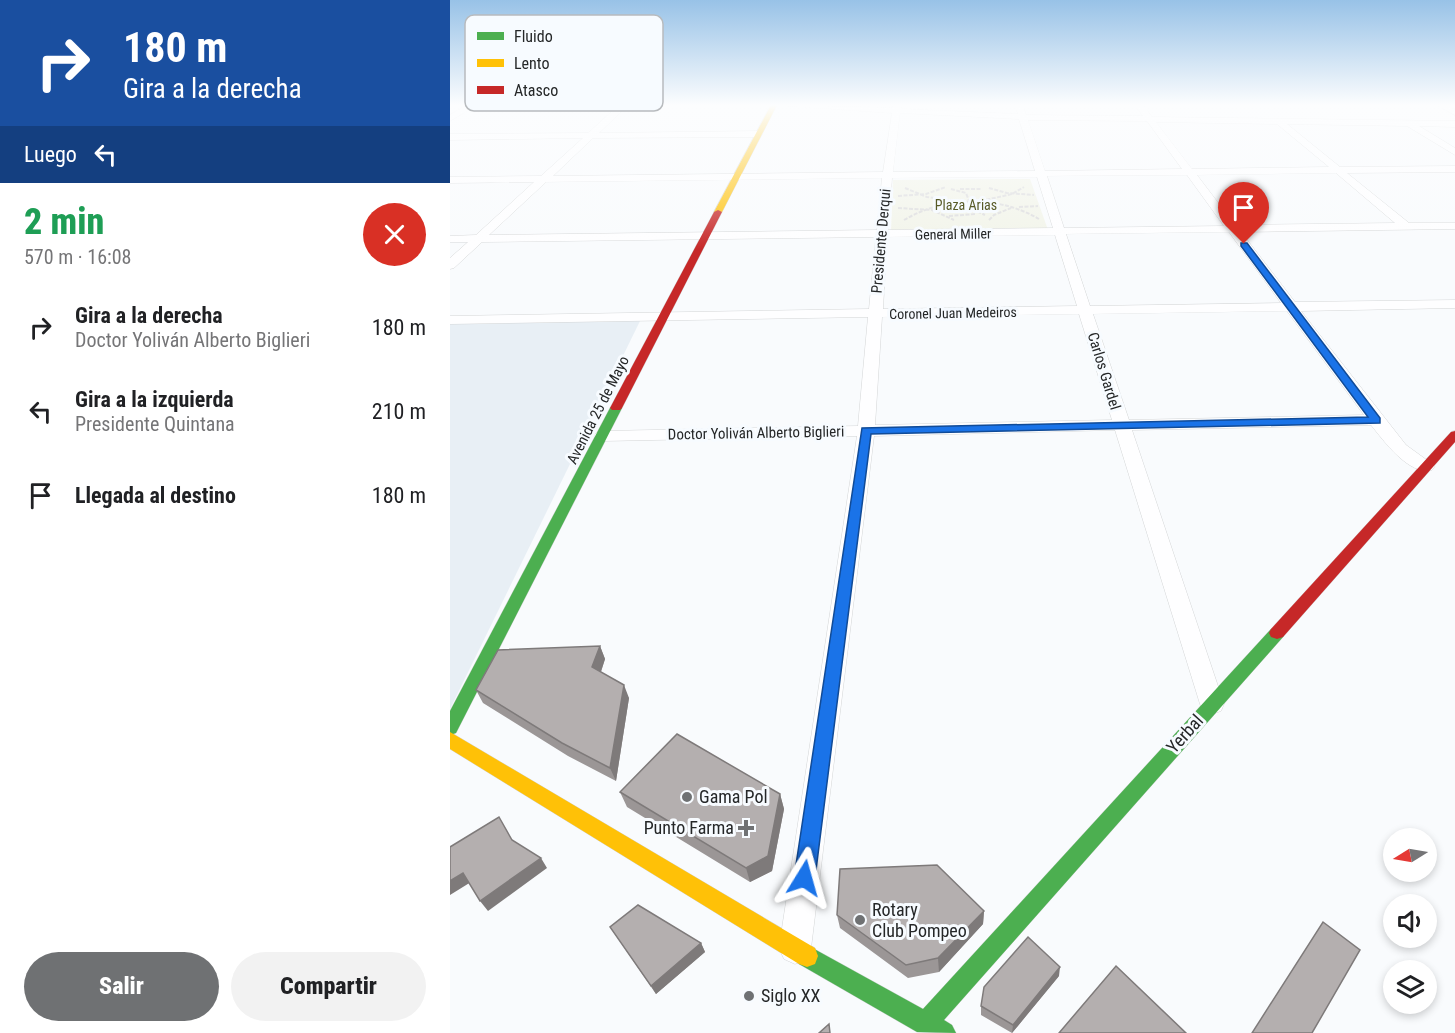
<!DOCTYPE html>
<html lang="es">
<head>
<meta charset="utf-8">
<style>
	body { margin:0; font-family:"Roboto Condensed",sans-serif; background:#f2f2f2; color:#202124; height:100vh; display:flex; flex-direction:column; font-size:22px; white-space:nowrap }
	* { box-sizing:border-box; margin:0 }
	p { font-size:20px; color:#757577 }
	.icon { flex:none; width:33px; height:33px; fill:none; stroke:currentColor; stroke-width:2; stroke-linecap:round; stroke-linejoin:round }
	.map { position:relative; flex:1; overflow:hidden }
	.panel { display:flex; flex-direction:column; background:#fff; width:450px }
	.panel>* { flex:none }
	.top-card { background:#1a4fa0; color:#fff; overflow:hidden }
	.needle { width:39px; rotate:259deg }
	.controls { position:absolute; left:933px; top:828px; display:grid; gap:12px }
	.controls a { display:grid; place-items:center; width:54px; height:54px; border-radius:50%; background:#fff; box-shadow:0 3px 9px #0003; font-size:30px }
	.pin { position:absolute; display:grid; place-items:center; width:51px; height:51px; color:#fff; margin:-62px -26px; border-radius:50% 50% 50% 0; rotate:-45deg; box-shadow:0 0 6px #0007 }
	.pin .icon { rotate:45deg }
	.me { position:absolute; width:66px; margin:-33px; rotate:8deg; stroke-linejoin:round; filter:drop-shadow(0 0 4px #0008) }
	.turn { display:flex; align-items:center; gap:21px; height:126px; padding:0 24px; font-size:27px }
	.turn .icon { width:78px; height:78px; stroke-width:2.5 }
	.turn b { display:block; font-size:42px; line-height:51px }
	.then { display:flex; align-items:center; height:57px; padding:0 24px; background:#0003; gap:12px; font-size:22px }
	.round { display:grid; place-items:center; flex:none; width:63px; height:63px; border-radius:32px; background:#f2f2f2 }
	.headline { display:flex; align-items:center; justify-content:space-between; height:102px; padding:0 24px }
	h1 { font-size:36px; font-weight:800; line-height:45px; color:#1e9e55 }
	.cta { display:flex; gap:12px; margin-top:auto; padding:12px 24px }
	.cta a { flex:1; height:69px; border-radius:36px; background:#6f7173; color:#fff; font-size:24px; font-weight:800; line-height:69px; text-align:center }
	.cta a+a { background:#f2f2f2; color:#202124 }
	ul { padding:0; list-style:none }
	li { display:flex; align-items:center; gap:18px; height:84px; padding:0 24px }
	li div { flex:1 }
	li b { display:block; font-size:22px }
	li em { font-style:normal }
	main { display:flex; flex:1; min-height:0 }
	.map>svg:first-child { display:block }
	.built { fill:#e8eff5 }
	.green { fill:#f2f4e9 }
	.lines { fill:none; stroke-linecap:round; stroke-linejoin:round }
	.street-casing { stroke:#d4d6d7; stroke-width:1 }
	.fast-casing { stroke:#d4d6d7; stroke-width:1 }
	.slow-casing { stroke:#d4d6d7; stroke-width:1 }
	.jam-casing { stroke:#d4d6d7; stroke-width:1 }
	.path { stroke:#ddddde; stroke-width:2; stroke-dasharray:4 1.5; stroke-linecap:butt }
	.street { fill:#fefeff; fill-rule:evenodd }
	.fast { fill:#4caf50; fill-rule:evenodd }
	.slow { fill:#ffc107; fill-rule:evenodd }
	.jam { fill:#c62828; fill-rule:evenodd }
	.wall { fill:#9b9696 }
	.shaded-wall { fill:#7e7a7a }
	.building { fill:#b4afaf; stroke:#7e7a7a; stroke-width:1.5 }
	.route { fill:#1a73e8; stroke:#114b97; stroke-width:1.5 }
	.poi-dot { fill:#6f7173; stroke:#f7fbff; stroke-width:2 }
	.labels { text-anchor:middle; stroke-width:6; stroke-linejoin:round; paint-order:stroke }
	.far-park-label { font-size:14px; fill:#585b28; stroke:#f7fbff }
	.far-street-label { font-size:14px; fill:#252728; stroke:#f7fbff }
	.street-label { font-size:15px; fill:#252728; stroke:#f7fbff }
	.near-street-label { font-size:18px; fill:#252728; stroke:#f7fbff }
	.near-poi-label { font-size:18px; fill:#252728; stroke:#f7fbff; text-anchor:start }
	.key { fill:#f7fbff; stroke:#b8bbbe; stroke-width:1.5 }
	.key-label { font-size:16px; fill:#252728 }
</style>
</head>
<body>
<main>
<section class="panel">
<div class="top-card">
<div class="turn"><svg class="icon" aria-label="right" viewBox="0 0 24 24"><path d="M7 20v-9h11M14 6l5 5-5 5"/></svg><div><b>180 m</b>Gira a la derecha</div></div>
<div class="then">Luego<svg class="icon" aria-label="left" viewBox="0 0 24 24"><path d="M17 20v-9H6M10 6l-5 5 5 5"/></svg></div>
</div>
<div class="headline"><div><h1>2 min</h1><p>570 m · 16:08</p></div><a class="round" style="background:#d93025;color:#fff"><svg class="icon" aria-label="close" viewBox="0 0 24 24"><path d="M6 6l12 12M18 6L6 18"/></svg></a></div>
<ul>
<li><svg class="icon" aria-label="right" viewBox="0 0 24 24"><path d="M7 20v-9h11M14 6l5 5-5 5"/></svg><div><b>Gira a la derecha</b><p>Doctor Yoliván Alberto Biglieri</p></div><em>180 m</em></li>
<li><svg class="icon" aria-label="left" viewBox="0 0 24 24"><path d="M17 20v-9H6M10 6l-5 5 5 5"/></svg><div><b>Gira a la izquierda</b><p>Presidente Quintana</p></div><em>210 m</em></li>
<li><svg class="icon" aria-label="arrive" viewBox="0 0 24 24"><path d="M6 21V4h12l-3 4 3 4H6"/></svg><div><b>Llegada al destino</b></div><em>180 m</em></li>
</ul>
<div class="cta"><a>Salir</a><a>Compartir</a></div>
</section>
<div class="map">
<svg width="1005" height="1033" viewBox="0 0 1005 1033">
	<rect width="100%" height="100%" fill="#f9fbfd"/>
	<path class="built" d="M191,319L0,709V322Z"/>
	<path class="green" d="M580,179L598,230L441,232L443,180Z"/>
	<g class="lines">
		<g class="street-casing">
			<path id="street" d="M17,105H27L0,121V115Z
				M169,105H178L149,133L309,131L313,134L309,137L143,138L103,176L433,172L442,113L326,105L443,108V105H451V109L568,114L565,105H573L576,115L693,116L685,105H693L702,117L1005,121V127L969,126L1005,148V155L957,126L837,124L890,167L1005,166V172L897,173L959,223H1005V229L791,232L845,302L1005,300V308L851,311L956,445L985,466L982,470C959,476 934,441 921,425L682,430L774,704L771,711L762,714L753,711L750,704L665,430L424,436L361,948L356,959L345,964L334,959L329,948L407,436L153,441L147,440L144,436L147,432L153,431L408,426L418,317L0,324V316L419,309L426,237L32,242L4,268L0,269V258L18,242H0V236L26,235L84,182L0,183V177L91,176L133,138L0,140V134L138,133ZM450,113L569,119L585,171L443,172ZM578,120L697,121L732,169L595,171ZM706,122L827,124L879,167L742,169ZM886,173L945,223L785,225L747,175ZM737,175L774,226L614,228L597,176ZM587,177L603,228L438,230L442,178ZM432,178L427,230L39,235L96,182ZM779,232L831,303L640,306L616,234ZM605,235L627,306L433,309L437,237ZM837,311L914,415L679,420L643,314ZM629,314L662,420L425,425L432,317Z
				M987,105H997L1005,110V115Z"/>
		</g>
		<g class="fast-casing">
			<path id="fast" d="M166,405L172,408L6,733L0,735V711L160,408Z
				M827,627L833,629L835,633L833,637L494,1020L502,1025L506,1033L467,1032L349,964L346,956L349,948L357,945L473,1009L821,629Z"/>
		</g>
		<g class="slow-casing">
			<path id="slow" d="M321,105H327L272,212L265,214L264,212Z
				M0,732L365,948L368,956L365,964L357,967L349,964L0,749Z"/>
		</g>
		<g class="jam-casing">
			<path id="jam" d="M268,210L272,212L172,408L170,410H162L160,408L264,212Z
				M1005,431V442L833,637L827,639L821,637L819,633L821,629L1001,432Z"/>
		</g>
		<path class="path" d="M455,188L477,197L505,201
			M539,188L557,193L584,195
			M501,189L516,193L522,209L535,215
			M510,189H531
			M448,196L476,194L496,187
			M531,201L562,194L574,187
			M569,207L588,206
			M448,208L482,210L504,220
			M499,216L526,214
			M454,220C495,196 548,195 589,219
			M539,220L544,215L561,208"/>
		<use href="#street" class="street"/>
		<use href="#fast" class="fast"/>
		<use href="#slow" class="slow"/>
		<use href="#jam" class="jam"/>
	</g>
	<path class="wall" d="M150,646L155,659L151,672L179,698L166,781L118,756L33,703L26,690Z
		M170,792L330,794L334,809L322,871L300,882L177,807Z
		M534,911L533,924L489,972L458,978L390,928L387,915Z
		M160,927L251,943L255,952L206,994Z
		M609,976L562,1033L531,1015V1006Z"/>
	<path class="shaded-wall" d="M150,646L155,659L148,680L142,667Z
		M174,685L179,698L166,781L160,768Z
		M330,794L334,809L322,871L300,882L296,868Z
		M91,858L97,868L38,911L30,901Z
		M13,873L21,882L0,895V881Z
		M534,911L533,924L489,972L488,958Z
		M251,943L255,952L206,994L201,986Z
		M610,967L609,976L562,1033L563,1025Z"/>
	<path class="building" d="M150,646L142,667L174,685L160,768L112,743L26,690L48,650Z
		M227,734L330,794L318,856L296,868L170,792Z
		M49,817L62,840L91,858L30,901L13,873L0,881V847Z
		M487,865L534,911L488,958L456,965L387,915L390,869Z
		M188,905L251,943L201,986L160,927Z
		M873,922L910,950L862,1033H802Z
		M578,937L610,967L563,1025L531,1006L534,987Z
		M666,966L736,1033H609Z
		M379,1024L380,1033H369Z"/>
	<linearGradient id="sky" x2="0" y2="1"><stop stop-color="#98c2e7"/><stop offset="0.42" stop-color="#fcfdfe"/><stop offset="1" stop-color="#fcfdfe" stop-opacity="0"/></linearGradient>
	<rect width="1005" height="250" fill="url(#sky)"/>
	<path class="route" d="M791,243H797L930,418V423L421,434L365,878L362,885L354,888L347,885L344,878L412,428L918,417L791,246Z"/>
	<g class="poi-dot">
		<circle cx="237" cy="797" r="6"/>
		<path d="M293 819h6v6h6v6h-6v6h-6v-6h-6v-6h6z"/>
		<circle cx="410" cy="920" r="6"/>
		<circle cx="299" cy="996" r="6"/>
	</g>
	<g class="labels">
		<g class="far-park-label">
			<text x="516" y="210">Plaza Arias</text>
		</g>
		<g class="far-street-label">
			<text transform="translate(503 234) rotate(-1)" y="5">General Miller</text>
			<text transform="translate(503 313) rotate(-1)" y="5">Coronel Juan Medeiros</text>
		</g>
		<g class="street-label">
			<text transform="translate(431 241) rotate(-85)" y="5">Presidente Derqui</text>
			<text transform="translate(654 371) rotate(73)" y="5">Carlos Gardel</text>
			<text transform="translate(148 410) rotate(-63)" y="5">Avenida 25 de Mayo</text>
			<text transform="translate(306 433) rotate(-1)" y="5">Doctor Yoliván Alberto Biglieri</text>
		</g>
		<g class="near-street-label">
			<text transform="translate(735 734) rotate(-48)" y="6">Yerbal</text>
		</g>
		<g class="near-poi-label">
			<text x="249" y="803">Gama Pol</text>
			<text x="284" y="834" text-anchor="end">Punto Farma</text>
			<text x="422" y="916">Rotary<tspan x="422" dy="21">Club Pompeo</tspan></text>
			<text x="311" y="1002">Siglo XX</text>
		</g>
	</g>
	<rect x="15" y="15" width="198" height="96" rx="9" class="key"/>
	<rect x="27" y="32" width="27" height="8" fill="#4caf50"/>
	<rect x="27" y="59" width="27" height="8" fill="#ffc107"/>
	<rect x="27" y="86" width="27" height="8" fill="#c62828"/>
	<g class="key-label">
		<text x="64" y="42">Fluido</text>
		<text x="64" y="69">Lento</text>
		<text x="64" y="96">Atasco</text>
	</g>
</svg>
<div class="controls">
<a><svg class="needle" viewBox="-14 -14 28 28"><path d="M0-13l5 13h-10z" fill="#e53935"/><path d="M0 13l5-13h-10z" fill="#757577"/></svg></a>
<a><svg class="icon" aria-label="sound" viewBox="0 0 24 24"><path d="M4 9h4l5-4v14l-5-4H4zM17 9q2 3 0 6"/></svg></a>
<a><svg class="icon" aria-label="layers" viewBox="0 0 24 24"><path d="M12 4l9 5-9 5-9-5zM3 14l9 5 9-5"/></svg></a>
</div>
<div class="pin" style="left:794px;top:244px;background:#d93025"><svg class="icon" aria-label="arrive" viewBox="0 0 24 24"><path d="M6 21V4h12l-3 4 3 4H6"/></svg></div>
<svg class="me" style="left:354px;top:878px" viewBox="-20 -20 40 40"><path d="M0-17L14 15 0 8-14 15z" fill="#1a73e8" stroke="#fff" stroke-width="4"/></svg>
</div>
</main>
</body>
</html>
